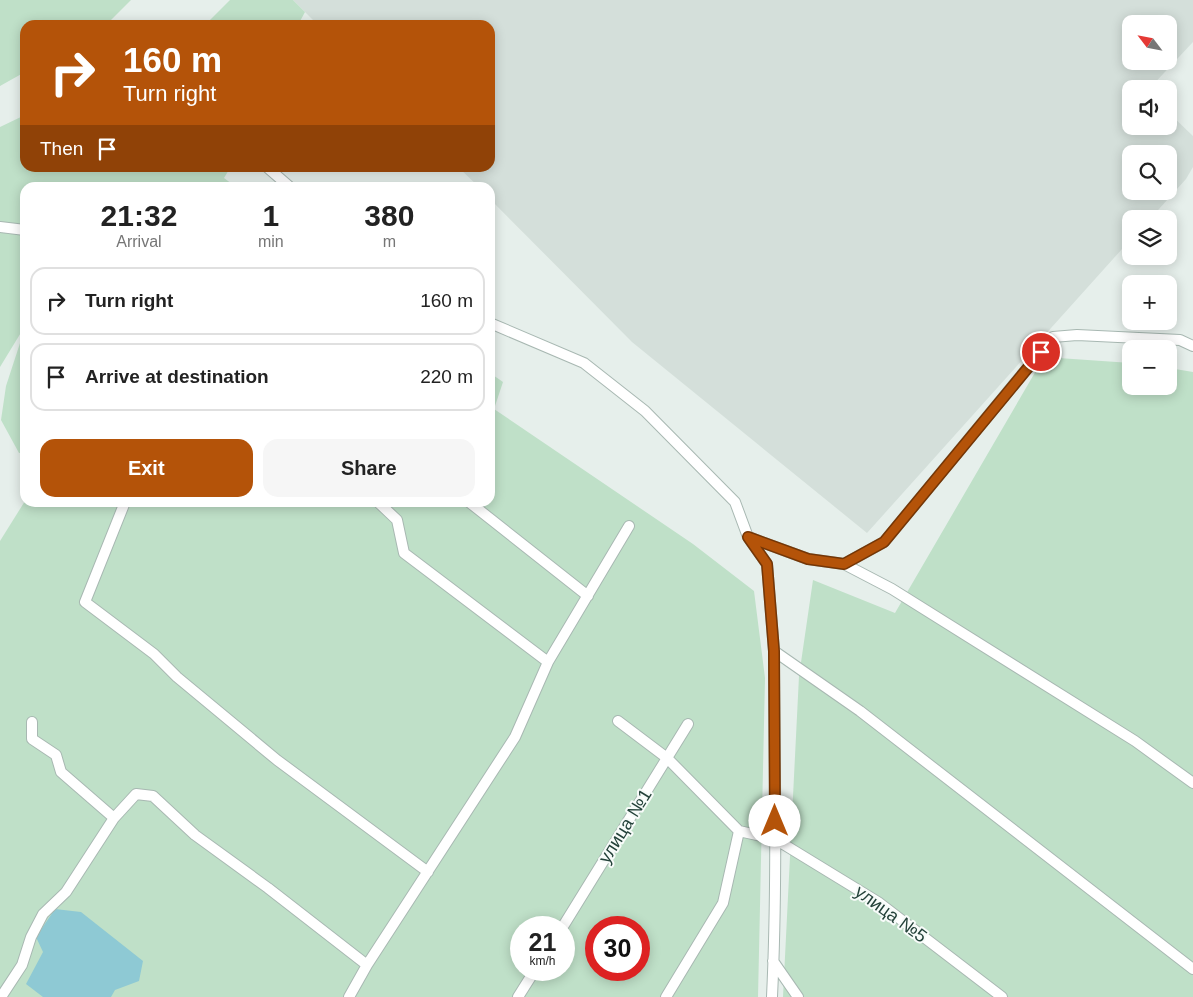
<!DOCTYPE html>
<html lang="en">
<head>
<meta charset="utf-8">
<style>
	body { margin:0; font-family:Helvetica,sans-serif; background:#f6f6f6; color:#222; height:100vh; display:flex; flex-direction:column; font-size:19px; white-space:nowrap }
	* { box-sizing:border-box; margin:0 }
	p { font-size:16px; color:#767676 }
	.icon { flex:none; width:28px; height:28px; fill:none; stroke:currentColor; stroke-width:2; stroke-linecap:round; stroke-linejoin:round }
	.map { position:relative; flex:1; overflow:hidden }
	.side { position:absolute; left:20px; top:182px; width:475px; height:325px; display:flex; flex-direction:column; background:#fff; border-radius:15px; box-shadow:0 2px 12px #0003 }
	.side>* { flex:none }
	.top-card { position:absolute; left:20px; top:20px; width:475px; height:152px; border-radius:15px; box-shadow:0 2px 12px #0003; background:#b45309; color:#fff; overflow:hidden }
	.needle { width:32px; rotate:302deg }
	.controls { position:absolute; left:1122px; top:15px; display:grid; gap:10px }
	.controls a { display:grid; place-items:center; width:55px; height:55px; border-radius:10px; background:#fff; box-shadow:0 2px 12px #0003; font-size:25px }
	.speed { position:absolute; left:510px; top:916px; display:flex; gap:10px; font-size:25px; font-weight:700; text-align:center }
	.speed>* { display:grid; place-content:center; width:65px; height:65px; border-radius:50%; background:#fff; box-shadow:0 2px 12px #0003; line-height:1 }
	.speed small { font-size:12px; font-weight:400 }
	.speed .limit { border:8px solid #d22; background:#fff; color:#111 }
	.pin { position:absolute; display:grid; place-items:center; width:42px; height:42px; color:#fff; margin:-21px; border:2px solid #fff; border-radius:50%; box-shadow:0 1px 5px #0007 }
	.me { position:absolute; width:55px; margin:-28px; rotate:0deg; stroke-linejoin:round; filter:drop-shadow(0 0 4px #0008) }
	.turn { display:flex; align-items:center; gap:18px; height:105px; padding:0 20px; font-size:22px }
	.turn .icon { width:65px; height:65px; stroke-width:2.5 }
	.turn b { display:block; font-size:35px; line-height:42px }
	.then { display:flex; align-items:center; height:48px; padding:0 20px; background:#0003; gap:10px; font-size:19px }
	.eta { display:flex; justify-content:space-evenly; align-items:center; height:85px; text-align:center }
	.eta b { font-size:30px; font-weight:600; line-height:35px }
	.cta { display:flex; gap:10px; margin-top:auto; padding:10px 20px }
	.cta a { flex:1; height:58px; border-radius:15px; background:#b45309; color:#fff; font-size:20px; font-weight:600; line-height:58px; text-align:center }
	.cta a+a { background:#f6f6f6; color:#222 }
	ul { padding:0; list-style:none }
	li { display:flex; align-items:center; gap:15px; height:68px; margin:0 10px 8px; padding:0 10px; border:2px solid #e0e0e0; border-radius:15px }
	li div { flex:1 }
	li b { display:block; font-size:19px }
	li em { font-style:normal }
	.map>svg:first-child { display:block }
	.built { fill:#d4dfda; fill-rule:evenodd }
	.green { fill:#bfe0c8; fill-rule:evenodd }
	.water { fill:#8ec9d4 }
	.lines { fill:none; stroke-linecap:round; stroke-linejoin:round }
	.minor-casing { stroke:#a8b8b2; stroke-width:12 }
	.minor { stroke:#fff; stroke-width:10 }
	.route-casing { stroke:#753606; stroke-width:12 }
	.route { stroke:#b45309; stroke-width:9 }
	.labels { text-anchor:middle; stroke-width:4; stroke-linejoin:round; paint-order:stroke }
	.street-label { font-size:18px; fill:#24423a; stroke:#f7fbf9 }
</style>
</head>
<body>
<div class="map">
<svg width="1193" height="997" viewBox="0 0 1193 997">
	<rect width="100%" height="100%" fill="#e6efeb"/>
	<path class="built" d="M293,0H1193V42L1149,89H1131V126H1169V113L1193,136V167L1186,179L1150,219H1131V239L867,533L632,342L490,199V188L479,187L459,168H490V25H318ZM1131,24H1169V61H1131ZM1131,154H1169V191H1131Z"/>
	<path class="green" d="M0,0H131L106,25H25V72L0,86Z
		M230,0H293L305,12L298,25H205Z
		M25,115V168H230L224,178L236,187L25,188V326L0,367V127Z
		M25,334V453H19L1,420L6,386L22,337Z
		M1044,357L1131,363V386H1169V368L1193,372V997H783L799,676L813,580L895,613Z
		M490,373L503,382L494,409L693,544L754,591L765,678L758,997H0V541L25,501V502H490ZM521,928H564V970H521ZM596,928H639V970H596Z"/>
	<path class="water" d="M55,909L81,912L143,961L139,981L115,990L111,997H43L26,984L43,952L36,937Z"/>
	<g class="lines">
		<g class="minor-casing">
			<path id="minor" d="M268,168L291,188
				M0,227L25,230
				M490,323L584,363L645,411L735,502L748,537L767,564L774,651V676C775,783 777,890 772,997
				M125,502L85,602L154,654L177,677L277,760L428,872
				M378,502L397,520L404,553L548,662
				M469,502L588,596
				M748,537L808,559L844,564L884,542L1053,337L1077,335L1180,340L1193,346
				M844,564L892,589L1135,741L1193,783
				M774,651L860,711L1193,969
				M618,721L667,758L739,831L775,839L878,902L1002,997
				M32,722V739L56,755L61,772L114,818L136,794L153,796L195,835L268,888L367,965
				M562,928L688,724
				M773,961L798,997
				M1,997L22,965L31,937L43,914L66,892L114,818
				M349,997L367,965L515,737L548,662L629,526
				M518,997L535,970
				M666,997L723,903L739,831"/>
		</g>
		<use href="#minor" class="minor"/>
	</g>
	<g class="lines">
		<g class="route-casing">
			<path id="route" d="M775,821L774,651L767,564L748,537L808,559L844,564L884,542L1041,352"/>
		</g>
		<use href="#route" class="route"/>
	</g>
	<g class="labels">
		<g class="street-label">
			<text transform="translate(625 826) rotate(-58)" y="6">улица №1</text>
			<text transform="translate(891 914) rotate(36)" y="6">улица №5</text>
		</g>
	</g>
</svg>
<div class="controls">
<a><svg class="needle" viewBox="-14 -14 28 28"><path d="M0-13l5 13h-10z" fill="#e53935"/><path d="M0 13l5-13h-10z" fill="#767676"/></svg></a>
<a><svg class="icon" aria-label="sound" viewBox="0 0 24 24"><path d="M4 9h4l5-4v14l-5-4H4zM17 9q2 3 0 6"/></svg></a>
<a><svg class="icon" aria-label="search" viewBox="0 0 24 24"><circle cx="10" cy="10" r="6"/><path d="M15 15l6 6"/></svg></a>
<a><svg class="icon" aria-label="layers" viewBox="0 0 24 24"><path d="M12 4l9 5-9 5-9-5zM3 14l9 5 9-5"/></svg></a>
<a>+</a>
<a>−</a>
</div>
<div class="speed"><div>21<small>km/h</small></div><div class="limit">30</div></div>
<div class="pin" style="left:1041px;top:352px;background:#d93025"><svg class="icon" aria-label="arrive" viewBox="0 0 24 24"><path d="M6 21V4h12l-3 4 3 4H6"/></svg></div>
<svg class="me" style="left:775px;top:821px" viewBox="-20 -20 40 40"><circle r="19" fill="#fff"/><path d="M0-13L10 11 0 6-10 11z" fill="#b45309"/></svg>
<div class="top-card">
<div class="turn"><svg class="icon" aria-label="right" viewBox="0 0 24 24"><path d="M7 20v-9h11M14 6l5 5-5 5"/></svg><div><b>160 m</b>Turn right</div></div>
<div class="then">Then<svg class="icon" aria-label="arrive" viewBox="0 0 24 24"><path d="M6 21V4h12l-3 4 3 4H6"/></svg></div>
</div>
<section class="side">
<div class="eta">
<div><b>21:32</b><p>Arrival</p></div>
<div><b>1</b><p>min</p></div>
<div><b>380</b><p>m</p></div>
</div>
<ul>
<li><svg class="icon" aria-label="right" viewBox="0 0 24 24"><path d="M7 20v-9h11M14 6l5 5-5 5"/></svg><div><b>Turn right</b></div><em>160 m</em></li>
<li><svg class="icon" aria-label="arrive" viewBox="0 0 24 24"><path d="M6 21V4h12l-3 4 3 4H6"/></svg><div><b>Arrive at destination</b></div><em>220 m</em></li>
</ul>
<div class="cta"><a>Exit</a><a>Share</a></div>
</section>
</div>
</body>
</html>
